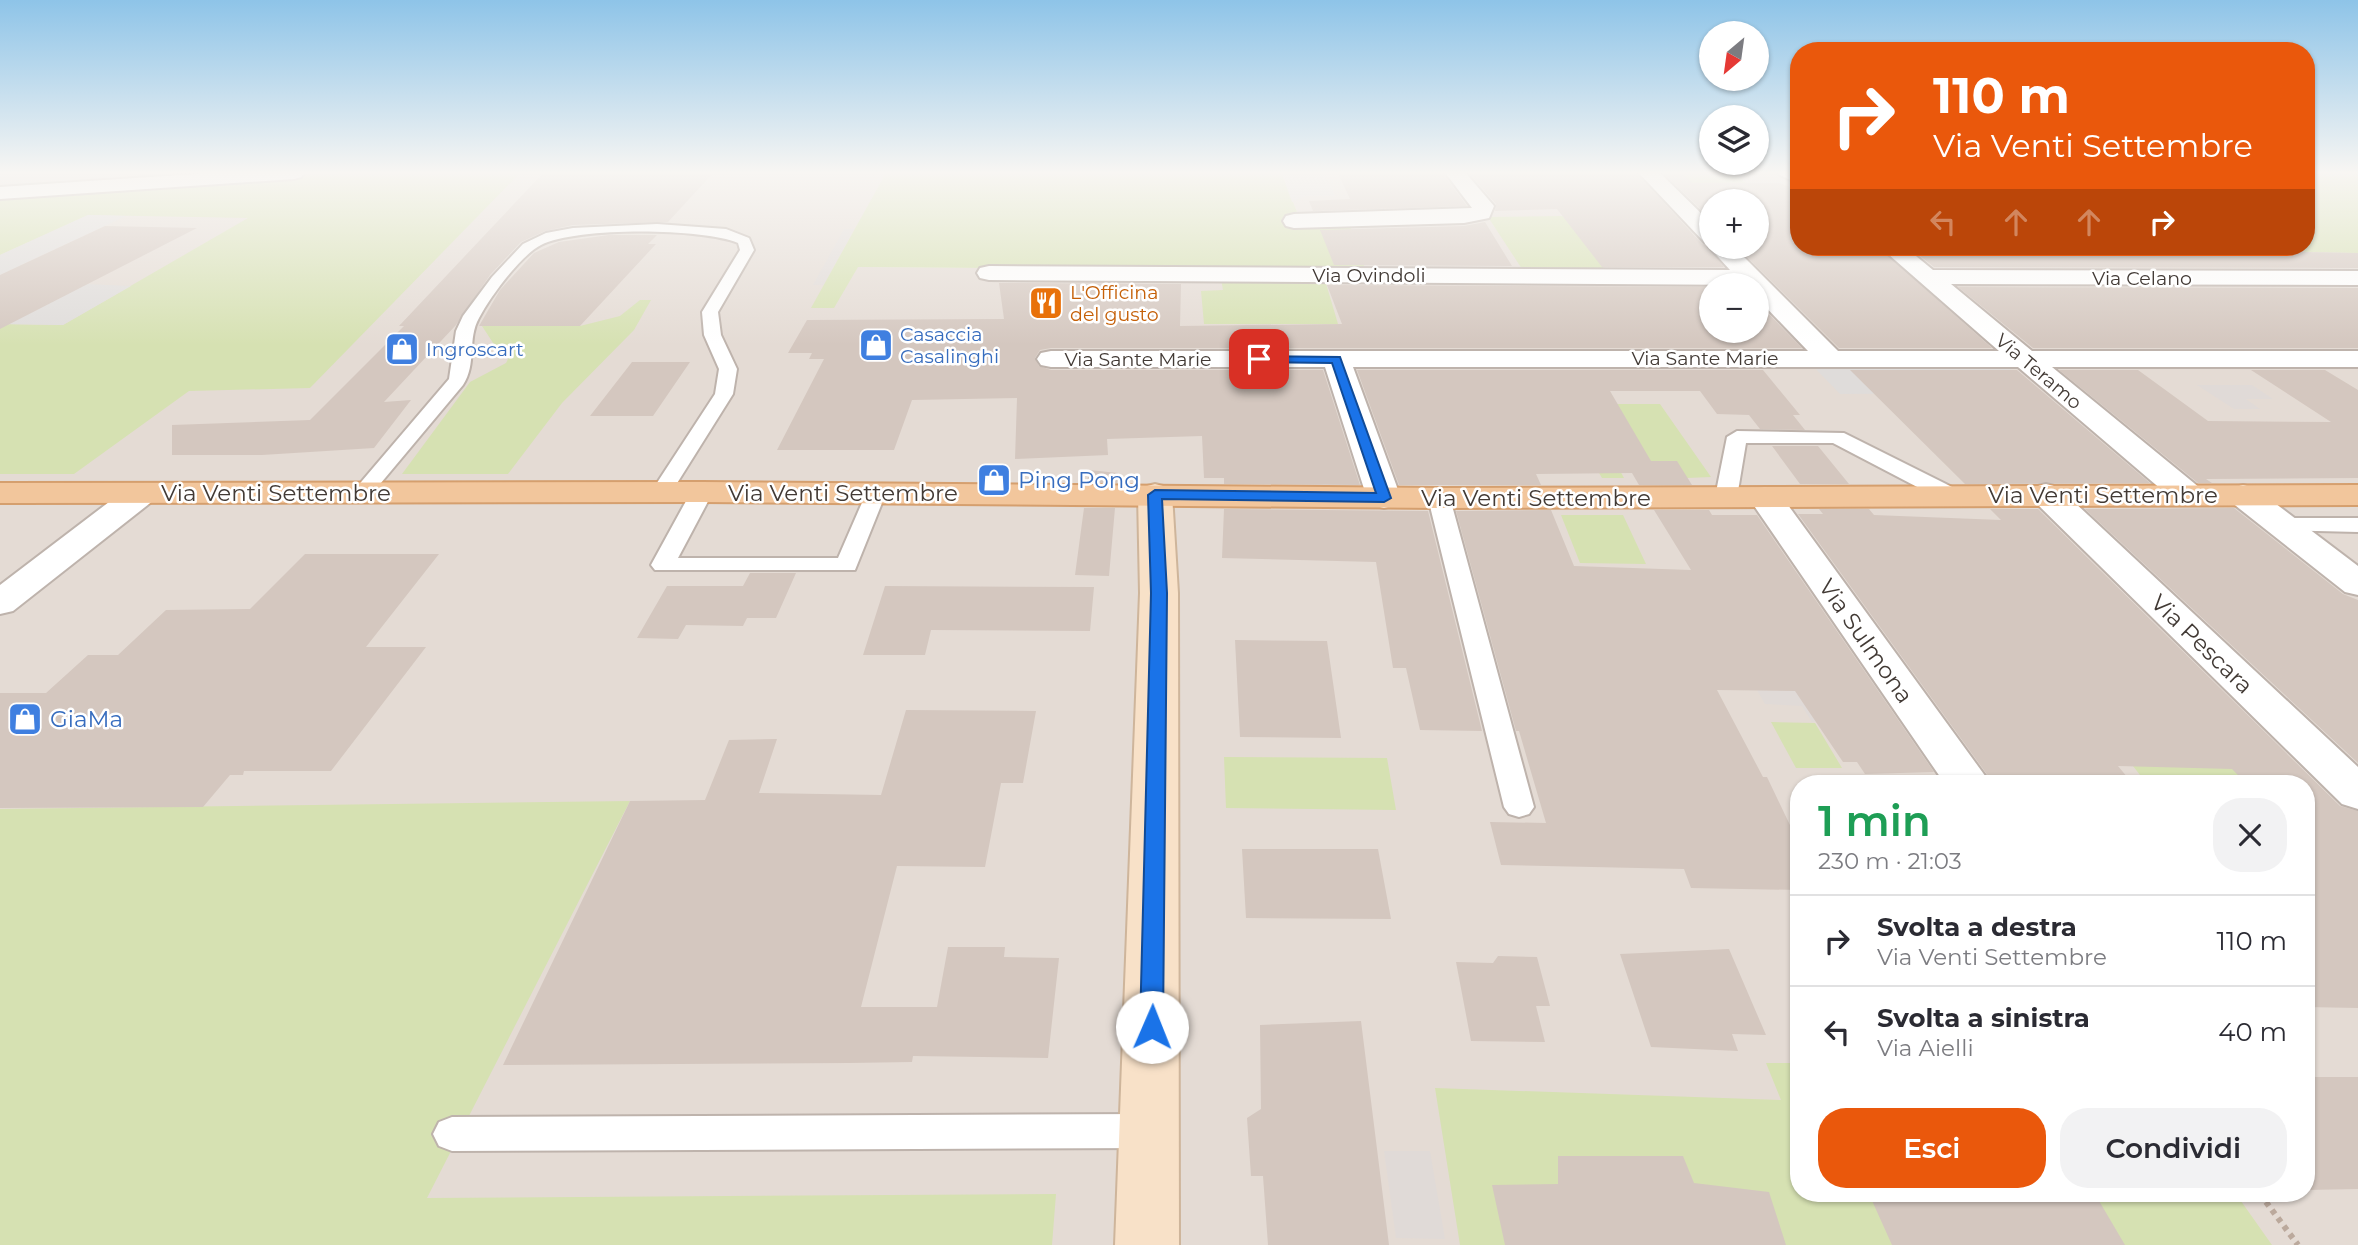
<!DOCTYPE html>
<html lang="it">
<head>
<meta charset="utf-8">
<style>
	body { margin:0; font-family:Montserrat,sans-serif; background:#f2f2f3; color:#2b2b33; height:100vh; display:flex; flex-direction:column; font-size:26px; white-space:nowrap }
	* { box-sizing:border-box; margin:0 }
	p { font-size:23px; color:#7c7c81 }
	.icon { flex:none; width:38px; height:38px; fill:none; stroke:currentColor; stroke-width:2; stroke-linecap:round; stroke-linejoin:round }
	.map { position:relative; flex:1; overflow:hidden }
	.drawer { position:absolute; left:1790px; top:775px; width:525px; height:427px; display:flex; flex-direction:column; background:#fff; border-radius:28px; box-shadow:0 2px 5px #0004 }
	.drawer>* { flex:none }
	.top-card { position:absolute; left:1790px; top:42px; width:525px; height:214px; border-radius:28px; box-shadow:0 2px 5px #0004; background:#ea580c; color:#fff; overflow:hidden }
	.needle { width:46px; rotate:209deg }
	.tools { position:absolute; left:1699px; top:21px; display:grid; gap:14px }
	.tools a { display:grid; place-items:center; width:70px; height:70px; border-radius:50%; background:#fff; box-shadow:0 2px 5px #0004; font-size:35px }
	.pin { position:absolute; display:grid; place-items:center; width:60px; height:60px; color:#fff; margin:-30px; border-radius:14px; box-shadow:0 4px 10px #0006 }
	.me { position:absolute; width:77px; margin:-38px; rotate:1deg; stroke-linejoin:round; filter:drop-shadow(0 0 5px #0008) }
	.turn { display:flex; align-items:center; gap:24px; height:147px; padding:0 28px; font-size:32px }
	.turn .icon { width:91px; height:91px; stroke-width:2.5 }
	.turn b { display:block; font-size:49px; line-height:60px }
	.lanes { display:flex; align-items:center; height:66px; padding:0 28px; background:#0003; justify-content:center; gap:35px; direction:ltr }
	.lanes .off { opacity:.35 }
	.round { display:grid; place-items:center; flex:none; width:74px; height:74px; border-radius:28px; background:#f2f2f3 }
	.overview { display:flex; align-items:center; justify-content:space-between; height:119px; padding:0 28px }
	h1 { font-size:42px; font-weight:600; line-height:52px; color:#1e9e55 }
	.primary-button { display:flex; gap:14px; margin-top:auto; padding:14px 28px }
	.primary-button a { flex:1; height:80px; border-radius:28px; background:#ea580c; color:#fff; font-size:28px; font-weight:600; line-height:80px; text-align:center }
	.primary-button a+a { background:#f2f2f3; color:#2b2b33 }
	ul { padding:0; list-style:none }
	li { display:flex; align-items:center; gap:21px; height:91px; padding:0 28px; border-top:2px solid #e1e1e2 }
	li div { flex:1 }
	li b { display:block; font-size:26px }
	li em { font-style:normal }
	.map>svg:first-child { display:block }
	.residential { fill:#e4dbd4; fill-rule:evenodd }
	.industrial { fill:#e0dad7 }
	.green { fill:#d6e1b2 }
	.parking { fill:#dfdcda }
	.building { fill:#d4c7bf }
	.lines { fill:none; stroke-linecap:round; stroke-linejoin:round }
	.lane-casing { stroke:#beb3ac; stroke-width:4 }
	.street-casing { stroke:#beb3ac; stroke-width:4 }
	.secondary-casing { stroke:#ceb59b; stroke-width:4 }
	.primary-casing { stroke:#d59f6e; stroke-width:4 }
	.path { stroke:#bba99c; stroke-width:6; stroke-dasharray:5 5; stroke-linecap:butt }
	.lane { fill:#fff; fill-rule:evenodd }
	.street { fill:#fff; fill-rule:evenodd }
	.secondary { fill:#f8e1c8; fill-rule:evenodd }
	.primary { fill:#f2c69c; fill-rule:evenodd }
	.route { fill:#1a73e8; stroke:#114b97; stroke-width:2 }
	.labels { text-anchor:middle; stroke-width:5; stroke-linejoin:round; paint-order:stroke }
	.far-street-label { font-size:19px; fill:#423a35; stroke:#fff }
	.far-food-label { font-size:19px; fill:#c56008; stroke:#fff; text-anchor:start }
	.far-shop-label { font-size:19px; fill:#366cbe; stroke:#fff; text-anchor:start }
	.shop-label { font-size:23px; fill:#366cbe; stroke:#fff; text-anchor:start }
	.street-label { font-size:23px; fill:#423a35; stroke:#fff }
</style>
</head>
<body>
<div class="map">
<svg width="2358" height="1245" viewBox="0 0 2358 1245">
	<rect width="100%" height="100%" fill="#f0eae5"/>
	<path class="residential" d="M0,171H180L164,179L301,171H898L858,267L1365,271L1349,223L1285,225L1281,218L1299,217L1281,171H1799V247H2306L2307,171H2358V1245H0ZM1712,201H1757V247H1712ZM1712,285H1757V331H1712ZM1799,784H2306V1194H1799Z"/>
	<path class="industrial" d="M844,229H854L824,285H813Z
		M2197,385H2252L2273,399H2246L2260,409H2234Z
		M1757,690L1823,691L1840,719L1812,722L1802,706L1765,704Z
		M1384,1151H1430L1445,1239L1396,1238Z"/>
	<path class="green" d="M378,171H522L310,388L189,391L74,474H0V324L63,325L248,218L88,215L0,255V195Z
		M887,171H1281L1299,217L1282,218L1285,225L1349,223L1366,271L858,267L834,308H811Z
		M1679,171H1762L1771,174L1736,175L1747,184H1693Z
		M2307,171H2358V253L2305,252L2295,247H2306Z
		M1563,216L1607,272H1524L1488,217Z
		M1221,279L1325,280L1338,324H1204L1201,291L1223,290Z
		M640,300H651L634,330L562,403L508,474H402L470,382L506,363L510,355L499,352L482,326H580L620,316Z
		M1539,404H1660L1711,477L1687,478L1651,461L1612,456L1624,478H1602L1583,445Z
		M1561,515H1623L1646,564L1580,563Z
		M1771,722L1815,723L1842,768H1796Z
		M1224,757L1387,758L1396,810L1226,808Z
		M2225,758L2248,784H2147L2133,766Z
		M630,801L427,1198L1056,1194L1052,1245H0V809Z
		M1766,1063H1799V1194H2236L2272,1245H1460L1435,1088L1781,1100Z"/>
	<path class="parking" d="M1281,171H1325L1335,196H1305L1292,202Z
		M88,215L126,216L0,275V255Z
		M87,284L131,286L63,325L0,324Z
		M2003,363L2029,384L1999,393L1840,394L1811,364Z"/>
	<path class="building" d="M545,171H715L668,222L573,225L545,231L521,242L490,275L456,325L384,402L411,400L374,448L262,455H172V425L310,420L404,326H399Z
		M1337,171H1441L1467,206L1313,211L1309,201L1350,199Z
		M1467,171H1635L1702,244L1707,245L1724,267H1602L1557,209L1495,211L1496,204Z
		M1661,171H1679L1693,183H1779L1788,186L1799,195V247H1878L1992,348H1839L1737,247H1757V201H1712V220Z
		M1485,222L1512,266L1334,265L1320,230L1464,226Z
		M105,226L197,228L0,329V275Z
		M609,235H657L648,244H656L580,326H479L500,290L534,253L559,242Z
		M1909,247H2234L2242,251L2358,253V268L1934,267Z
		M999,283L1181,284L1180,326L1342,324L1327,285L1712,287V331H1757V302L1802,348H1051L1040,350L1035,358L1039,366L1051,370H1323L1360,485L1224,484V478H1204L1202,436L1107,439L1108,455L1015,459L1017,398L912,400L894,450H777L824,359H809L812,353H788L807,320L1004,319Z
		M1958,287L2358,288V348H2033Z
		M632,362H690L653,416H590Z
		M1357,370H1763L1800,415H1793L1805,430L1760,429L1749,415L1717,414L1700,391H1610L1651,461H1677L1692,485H1639L1632,473L1536,474L1541,485H1399Z
		M1850,370H2017L2150,483L1965,484Z
		M2059,370H2138L2208,421L2331,422L2251,370H2325L2358,390V478L2206,479L2212,483H2198Z
		M1772,446H1818L1849,484H1800Z
		M1089,470L1118,473L1117,483H1087Z
		M1084,508H1115L1109,576L1075,575Z
		M2234,508L2343,594L2358,600V763L2085,509Z
		M1224,509L1428,511L1482,731L1420,730L1406,668H1393L1376,562L1222,558Z
		M1819,509H1869L1874,515L2001,520L1990,509H2038L2340,806L2358,811V1008L2306,1007V784H2247L2232,769L2118,766L2133,784H1994L1798,514H1823Z
		M1551,510L1574,566L1691,570L1654,510H1709L1712,515H1757L1934,772L1865,774L1857,762H1843L1795,691L1717,690L1763,777H1767L1799,844V890L1691,888L1684,869L1501,865L1490,822L1546,823L1519,731H1516L1456,511Z
		M305,554H439L366,647H426L331,771H244L243,775H230L203,807L0,808V693H46L88,655H118L166,610L250,609Z
		M750,573H796L776,618H747L743,626L686,625L678,639L637,638L667,586H743Z
		M885,586L1094,587L1090,631L931,630L925,655H863Z
		M1235,640L1327,641L1341,738L1240,737Z
		M906,710L1036,711L1023,783H1001L985,867L897,866L861,1007H937L948,947H1005L1004,957L1059,958L1048,1058L913,1056L912,1062L849,1063L503,1065L630,801L705,800L729,740L777,739L759,793L881,795Z
		M1242,849H1378L1391,919L1246,918Z
		M1729,949L1766,1035L1732,1034L1738,1051L1651,1047L1620,954Z
		M1498,956L1537,957L1550,1006H1536L1545,1042L1471,1041L1456,962L1493,963Z
		M1361,1021L1389,1245H1268L1263,1176H1251L1247,1118L1261,1109L1260,1025Z
		M2306,1077H2358V1189L2306,1190Z
		M1558,1156H1683L1694,1183L1769,1192L1786,1245H1505L1492,1185L1558,1184Z
		M1869,1194H2095L2125,1245H1892Z"/>
	<g class="lines">
		<g class="lane-casing">
			<path id="lane" d="M657,224L726,229L749,238L754,250L718,312L721,335L737,369L733,394L669,496H655L651,492L715,394L719,369L704,335L702,312L740,250L738,243C702,228 576,227 541,245C520,256 490,297 479,318C467,339 477,364 463,385L370,496H356L352,492L356,488L449,379L456,331L463,316L492,277L523,244L546,233L573,228Z
				M1737,431L1844,433L1960,491L1963,496L1960,501H1944L1833,443H1746L1737,497L1734,502H1718L1715,497L1727,437Z
				M702,486L709,488L713,492L678,558H838L868,489H882L886,493L855,570H655L651,565L691,492L695,488Z
				M1439,492L1447,493L1450,498L1534,807L1529,814L1519,817L1509,814L1504,807L1428,498L1431,493Z
				M2282,518H2358V532L2274,530L2271,525L2274,520Z
				M1149,1114L1162,1119L1168,1131L1162,1143L1149,1148L452,1151L439,1146L433,1134L439,1122L452,1117Z"/>
		</g>
		<g class="street-casing">
			<path id="street" d="M240,171H302L304,173L301,177L294,179L0,199V187Z
				M1444,171H1464L1494,206L1489,218L1464,223L1294,228L1286,226L1283,221L1286,216L1294,214L1472,208Z
				M1637,171H1658L1712,224V244L1704,242Z
				M1777,171H1799V184L1780,175Z
				M1712,244V247H1734L1838,351H1999L1880,247H1905L1933,270L2358,271V285L1951,284L2032,351H2358V367H2052L2200,488L2205,495L2200,502L2188,505L2176,502L2018,367H1353L1401,498L1396,505L1384,508L1372,505L1367,498L1325,367H1051L1041,365L1037,359L1041,353L1051,351H1808L1757,298V285L989,280L980,278L977,273L980,268L989,266L1730,270L1709,247Z
				M142,483L154,486L159,493L154,500L13,611L0,614V585L130,486Z
				M2046,484L2058,487L2358,767V809L2342,804L2034,501L2029,494L2034,487Z
				M2243,485L2255,488L2358,566V595L2345,592L2231,502L2226,495L2231,488Z
				M1765,487L1777,490L1991,784H1945L1748,497L1753,490Z"/>
		</g>
		<g class="secondary-casing">
			<path id="secondary" d="M1155,484L1167,487L1172,494L1178,593L1179,1245H1115L1140,593L1138,494L1143,487Z"/>
		</g>
		<g class="primary-casing">
			<path id="primary" d="M702,482L1439,488L2358,485V505L1439,508L702,502L0,503V483Z"/>
		</g>
		<path class="path" d="M2260,1194L2298,1245"/>
		<use href="#lane" class="lane"/>
		<use href="#street" class="street"/>
		<use href="#secondary" class="secondary"/>
		<use href="#primary" class="primary"/>
	</g>
	<linearGradient id="sky" x2="0" y2="1"><stop stop-color="#8ec4e8"/><stop offset="0.5" stop-color="#f8f6f3"/><stop offset="1" stop-color="#f8f6f3" stop-opacity="0"/></linearGradient>
	<rect width="2358" height="345" fill="url(#sky)"/>
	<path class="route" d="M1259,356L1340,357L1391,498L1384,502L1162,499L1167,593L1163,1027L1160,1034L1152,1037L1143,1034L1140,1027L1151,593L1148,495L1155,490L1376,493L1332,363L1255,362V357Z"/>
	<defs>
		<g id="restaurant-square" transform="scale(1.75)"><rect x="-9" y="-9" width="18" height="18" rx="4" fill="#e8710a" stroke="#fff"/><path d="M-5-6h1v4h1v-4h1v4h1v-4h1v5L-1.5 .5V6h-2V.5L-5-1ZM5-6V6H3V1.5H1.5Q1.5-4 5-6Z" fill="#fff"/></g>
		<g id="shop-square" transform="scale(1.75)"><rect x="-9" y="-9" width="18" height="18" rx="4" fill="#3f7fe0" stroke="#fff"/><path d="M-5-2.5h2.3a2.7 3.5 0 0 1 5.4 0H5L5.5 6h-11ZM-1.5-2.5h3a1.5 2.3 0 0 0-3 0Z" fill="#fff"/></g>
	</defs>
	<g fill-rule="evenodd">
		<use href="#restaurant-square" x="1046" y="303"/>
		<use href="#shop-square" x="876" y="345"/>
		<use href="#shop-square" x="402" y="349"/>
		<use href="#shop-square" x="994" y="480"/>
		<use href="#shop-square" x="25" y="719"/>
	</g>
	<g class="labels">
		<g class="far-street-label">
			<text x="1369" y="282">Via Ovindoli</text>
			<text x="2142" y="285">Via Celano</text>
			<text x="1705" y="365">Via Sante Marie</text>
			<text x="1138" y="366">Via Sante Marie</text>
			<text transform="translate(2039 371) rotate(40)" y="7">Via Teramo</text>
		</g>
		<g class="far-food-label">
			<text x="1070" y="299">L'Officina<tspan x="1070" dy="22">del gusto</tspan></text>
		</g>
		<g class="far-shop-label">
			<text x="900" y="341">Casaccia<tspan x="900" dy="22">Casalinghi</tspan></text>
			<text x="426" y="356">Ingroscart</text>
		</g>
		<g class="shop-label">
			<text x="1018" y="488">Ping Pong</text>
			<text x="50" y="727">GiaMa</text>
		</g>
		<g class="street-label">
			<text x="276" y="501">Via Venti Settembre</text>
			<text x="843" y="501">Via Venti Settembre</text>
			<text x="2103" y="503">Via Venti Settembre</text>
			<text x="1536" y="506">Via Venti Settembre</text>
			<text transform="translate(1866 641) rotate(55)" y="8">Via Sulmona</text>
			<text transform="translate(2202 644) rotate(44)" y="8">Via Pescara</text>
		</g>
	</g>
</svg>
<div class="tools">
<a><svg class="needle" viewBox="-14 -14 28 28"><path d="M0-13l5 13h-10z" fill="#e53935"/><path d="M0 13l5-13h-10z" fill="#7c7c81"/></svg></a>
<a><svg class="icon" aria-label="layers" viewBox="0 0 24 24"><path d="M12 4l9 5-9 5-9-5zM3 14l9 5 9-5"/></svg></a>
<a>+</a>
<a>−</a>
</div>
<div class="pin" style="left:1259px;top:359px;background:#d93025"><svg class="icon" aria-label="arrive" viewBox="0 0 24 24"><path d="M6 21V4h12l-3 4 3 4H6"/></svg></div>
<svg class="me" style="left:1152px;top:1027px" viewBox="-20 -20 40 40"><circle r="19" fill="#fff"/><path d="M0-13L10 11 0 6-10 11z" fill="#1a73e8"/></svg>
<div class="top-card">
<div class="turn"><svg class="icon" aria-label="right" viewBox="0 0 24 24"><path d="M7 20v-9h11M14 6l5 5-5 5"/></svg><div><b>110 m</b>Via Venti Settembre</div></div>
<div class="lanes"><svg class="icon off" aria-label="left" viewBox="0 0 24 24"><path d="M17 20v-9H6M10 6l-5 5 5 5"/></svg><svg class="icon off" aria-label="ahead" viewBox="0 0 24 24"><path d="M12 20V5M6 11l6-6 6 6"/></svg><svg class="icon off" aria-label="ahead" viewBox="0 0 24 24"><path d="M12 20V5M6 11l6-6 6 6"/></svg><svg class="icon" aria-label="right" viewBox="0 0 24 24"><path d="M7 20v-9h11M14 6l5 5-5 5"/></svg></div>
</div>
<section class="drawer">
<div class="overview"><div><h1>1 min</h1><p>230 m · 21:03</p></div><a class="round"><svg class="icon" aria-label="close" viewBox="0 0 24 24"><path d="M6 6l12 12M18 6L6 18"/></svg></a></div>
<ul>
<li><svg class="icon" aria-label="right" viewBox="0 0 24 24"><path d="M7 20v-9h11M14 6l5 5-5 5"/></svg><div><b>Svolta a destra</b><p>Via Venti Settembre</p></div><em>110 m</em></li>
<li><svg class="icon" aria-label="left" viewBox="0 0 24 24"><path d="M17 20v-9H6M10 6l-5 5 5 5"/></svg><div><b>Svolta a sinistra</b><p>Via Aielli</p></div><em>40 m</em></li>
</ul>
<div class="primary-button"><a>Esci</a><a>Condividi</a></div>
</section>
</div>
</body>
</html>
